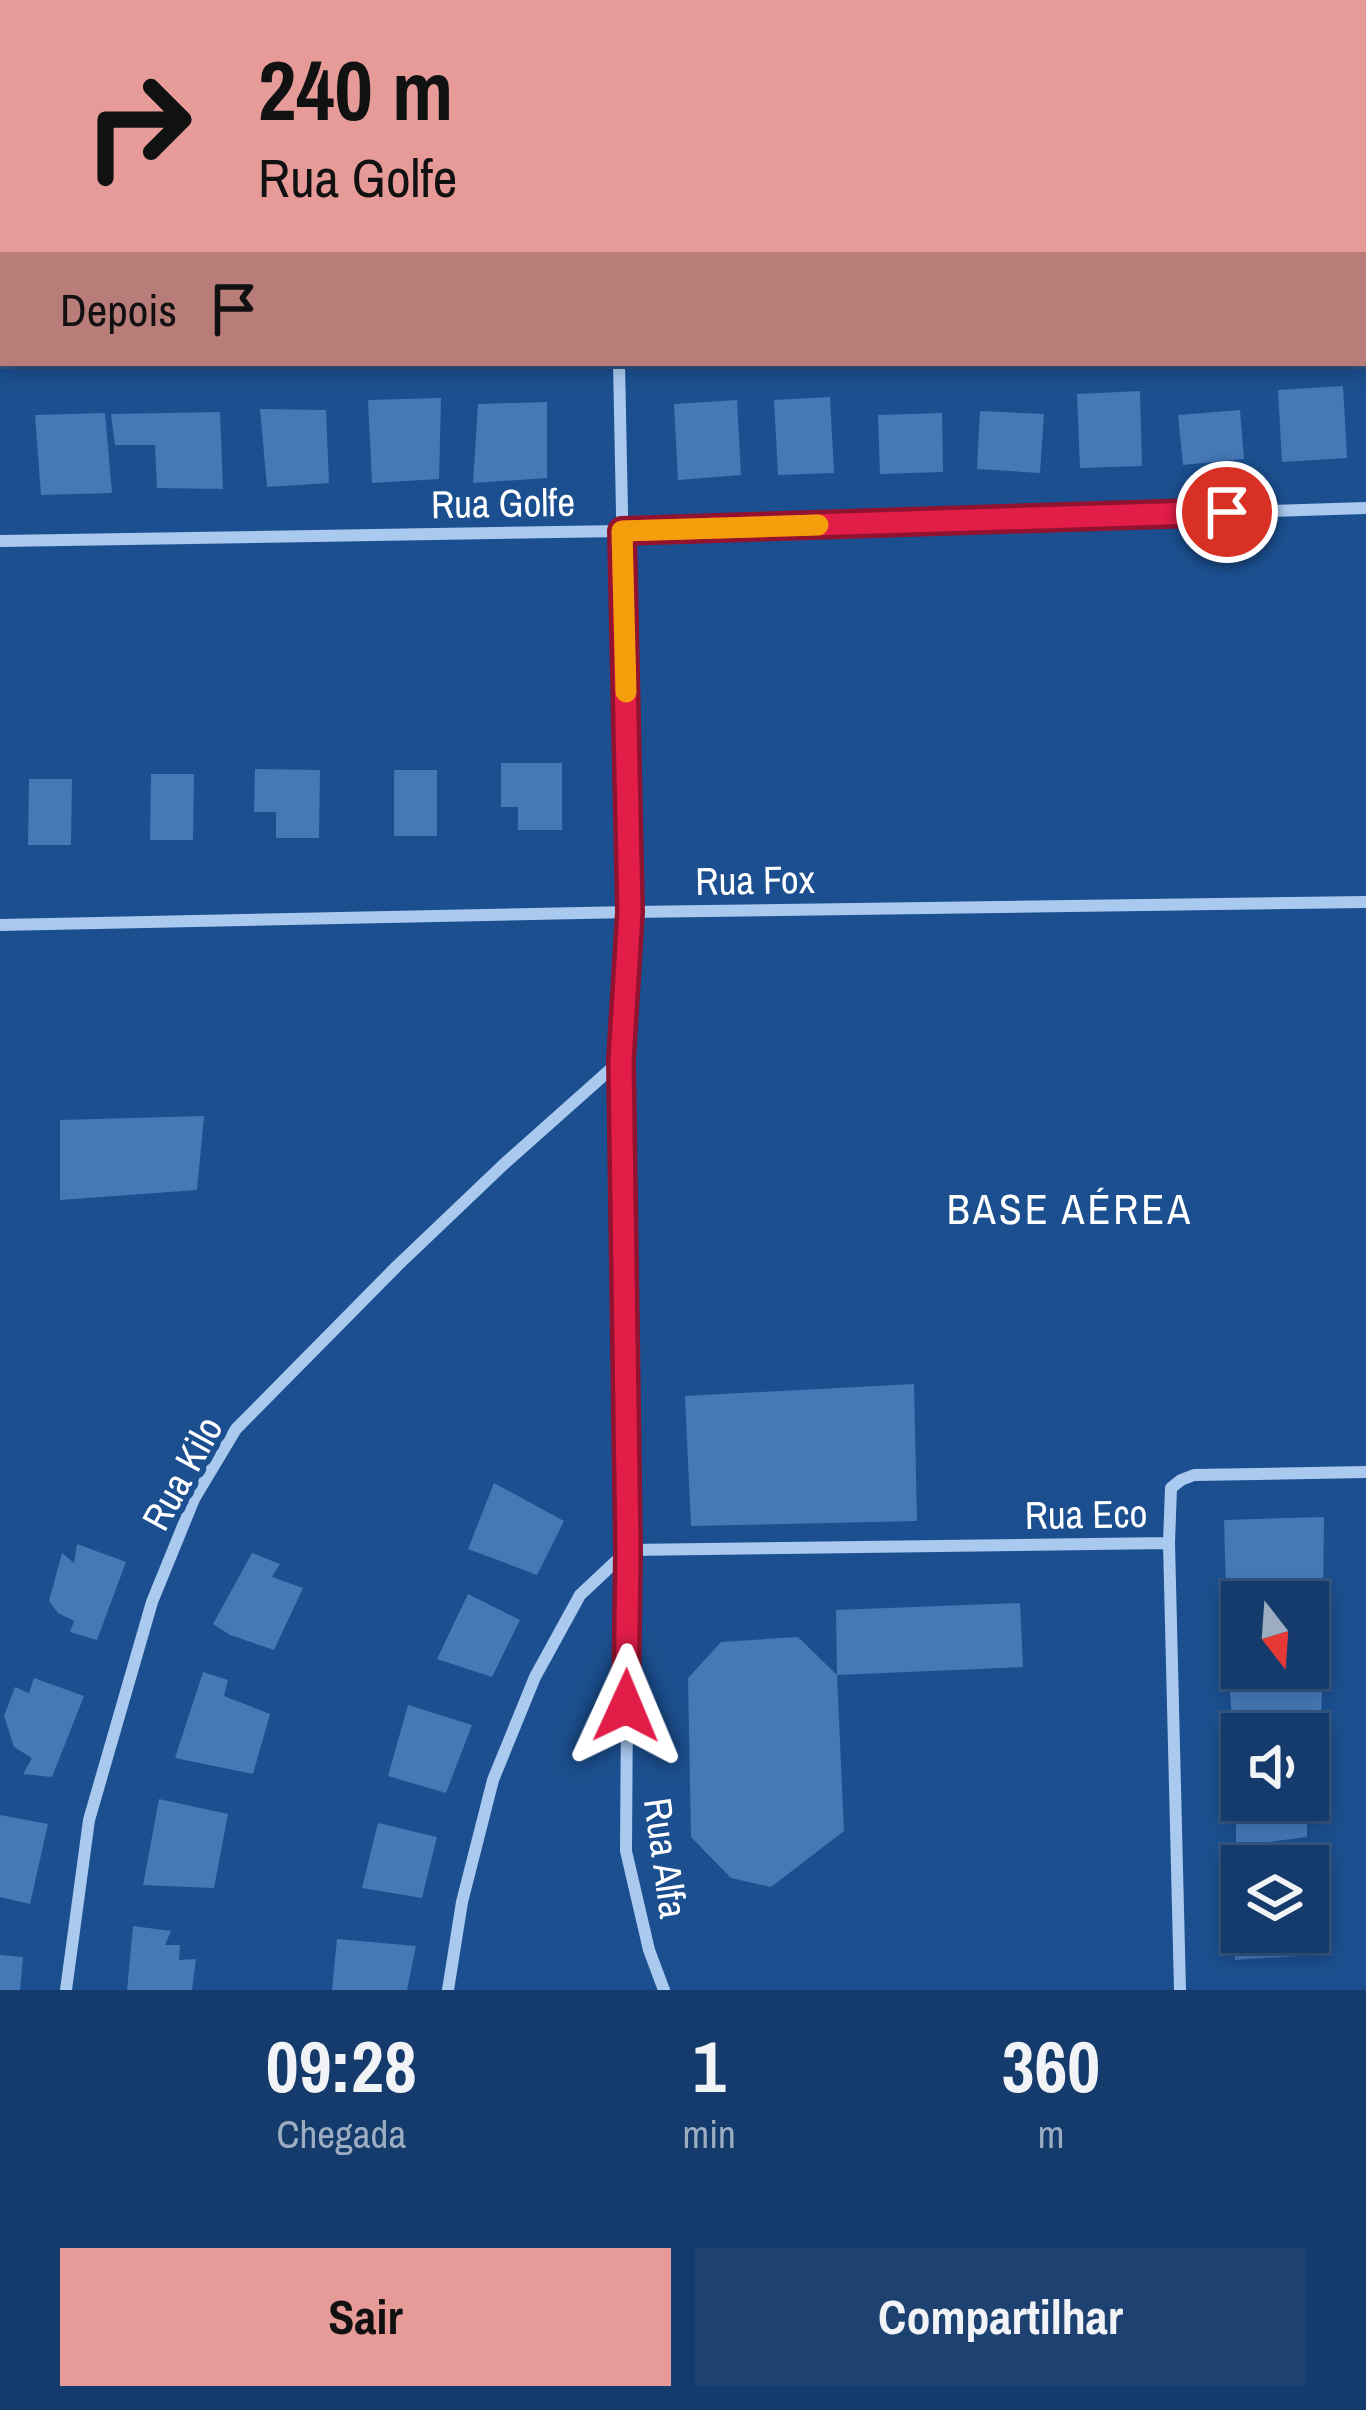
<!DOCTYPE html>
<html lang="pt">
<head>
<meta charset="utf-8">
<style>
	body { margin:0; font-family:"Archivo Narrow",sans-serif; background:#1d4271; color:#f1f3f6; height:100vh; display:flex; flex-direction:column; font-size:45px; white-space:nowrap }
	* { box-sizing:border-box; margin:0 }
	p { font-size:39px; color:#9dadc1 }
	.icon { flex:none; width:66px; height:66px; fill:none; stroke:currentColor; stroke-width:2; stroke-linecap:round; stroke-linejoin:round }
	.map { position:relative; height:1990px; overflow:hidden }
	.panel { display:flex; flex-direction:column; background:#143b6b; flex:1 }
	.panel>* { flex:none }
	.guide { position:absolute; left:0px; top:0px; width:1368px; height:366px; box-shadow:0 6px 18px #0003,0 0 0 3px #33557e; background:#e69b98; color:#111; overflow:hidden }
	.needle { width:78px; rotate:163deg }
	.tools { position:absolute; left:1221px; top:1581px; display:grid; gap:24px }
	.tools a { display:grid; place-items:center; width:108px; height:108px; border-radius:0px; background:#143b6b; box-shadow:0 6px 18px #0003,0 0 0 3px #33557e; font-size:60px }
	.pin { position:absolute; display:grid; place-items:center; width:102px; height:102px; color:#fff; margin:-51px; border:6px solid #fff; border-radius:50%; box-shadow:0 3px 12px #0007 }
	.me { position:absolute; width:132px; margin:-66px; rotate:1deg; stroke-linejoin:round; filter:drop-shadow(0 0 9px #0008) }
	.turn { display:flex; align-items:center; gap:42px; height:252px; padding:0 60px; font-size:54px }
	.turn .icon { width:156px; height:156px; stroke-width:2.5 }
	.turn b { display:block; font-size:84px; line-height:102px }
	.then { display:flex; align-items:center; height:114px; padding:0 60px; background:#0003; gap:24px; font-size:45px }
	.eta { display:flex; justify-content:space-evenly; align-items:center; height:204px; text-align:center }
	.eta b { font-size:72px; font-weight:700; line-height:84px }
	.primary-button { display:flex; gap:24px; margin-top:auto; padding:24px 60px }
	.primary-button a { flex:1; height:138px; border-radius:0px; background:#e69b98; color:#111; font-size:48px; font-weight:700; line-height:138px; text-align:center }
	.primary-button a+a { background:#1d4271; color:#f1f3f6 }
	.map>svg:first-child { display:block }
	.building { fill:#4478b7 }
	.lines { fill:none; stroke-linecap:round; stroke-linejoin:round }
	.street { stroke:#a9c9ee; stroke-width:12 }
	.route-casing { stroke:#92132f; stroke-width:30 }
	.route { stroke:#e11d48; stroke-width:21 }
	.slow { stroke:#f59e0b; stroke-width:21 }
	.labels { text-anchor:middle; stroke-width:12; stroke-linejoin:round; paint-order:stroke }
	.street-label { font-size:39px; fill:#fff; stroke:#1b4f8f }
	.neighbourhood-label { font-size:42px; letter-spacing:3px; fill:#fff; stroke:#1b4f8f }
</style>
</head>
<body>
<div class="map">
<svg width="1366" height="1990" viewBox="0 0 1366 1990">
	<rect width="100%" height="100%" fill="#1b4f8f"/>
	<path class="building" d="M1343,386L1347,458L1282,462L1278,390Z
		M1140,391L1142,466L1080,468L1077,394Z
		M830,397L834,473L778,475L774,400Z
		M441,398L439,479L372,483L368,400Z
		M737,400L741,475L678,480L674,404Z
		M547,402V478L473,483L478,404Z
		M260,409L326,410L329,483L267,487Z
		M1240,410L1244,459L1183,465L1178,415Z
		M980,411L1044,414L1040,473L977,469Z
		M220,412L223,489L157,488L155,445H115L111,414Z
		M105,413L112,493L41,495L35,415Z
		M942,413L943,472L880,474L878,415Z
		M501,763H562V830H518V807H501Z
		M255,769L320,770L319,838H276V812H254Z
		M394,770H437V836H394Z
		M151,774H194L193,840H150Z
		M29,779H72L71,845H28Z
		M204,1116L197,1190L60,1200V1120Z
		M914,1384L917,1521L691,1526L685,1396Z
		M494,1483L564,1521L537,1575L468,1549Z
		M1324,1517L1323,1608L1308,1610V1602H1242V1620L1227,1622L1224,1520Z
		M77,1544L126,1562L97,1640L70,1632L74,1621L58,1613L49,1601L62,1553L74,1563Z
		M252,1553L280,1564L272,1577L303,1588L274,1650L230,1635L213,1624Z
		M468,1594L520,1620L492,1677L437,1659Z
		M1020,1603L1023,1667L837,1675L836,1610Z
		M798,1637L837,1675L844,1831L771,1887L731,1878L691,1837L688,1678L721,1642Z
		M1323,1638L1321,1729L1233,1734L1228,1663H1242V1668H1308V1639Z
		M203,1672L228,1680L224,1696L270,1714L253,1774L175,1758Z
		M34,1678L84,1696L52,1777L23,1774L32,1758L14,1747L4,1716L15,1687L29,1693Z
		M408,1705L472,1725L446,1793L388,1776Z
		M1236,1771H1242V1800H1307V1837L1236,1846Z
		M159,1799L228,1814L214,1888L143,1885Z
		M0,1815L48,1824L30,1904L0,1897Z
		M378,1823L437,1837L422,1898L362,1888Z
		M1326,1886L1325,1954L1235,1960L1234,1892L1242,1891V1932H1308V1887Z
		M133,1926L171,1931L165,1945H180L179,1960L196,1959L192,1990H127Z
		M337,1939L416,1946L407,1990H332Z
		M0,1955L23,1957L20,1990H0Z"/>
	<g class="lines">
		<path class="street" d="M614,3V0
			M1365,118H1366
			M0,158L3,157
			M619,363L630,912L621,1060L628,1550L626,1851L649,1950L664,1990
			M0,541L622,531L1366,508
			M0,925L630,912L1366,902
			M66,1990L89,1820L152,1602L194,1499L236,1429L397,1266L503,1165L621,1060
			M448,1990L462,1902L493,1780L535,1677L580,1595L628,1550L1169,1543
			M1180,1990L1169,1543L1171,1488L1181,1480L1194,1475L1366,1472"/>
	</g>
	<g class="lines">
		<g class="route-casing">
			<path id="route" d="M626,1706L628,1550L621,1060L630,912L622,531L1227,512"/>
		</g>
		<use href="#route" class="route"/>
		<path class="slow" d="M626,692L622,531L818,525"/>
	</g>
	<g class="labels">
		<g class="street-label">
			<text transform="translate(503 503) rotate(-1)" y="14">Rua Golfe</text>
			<text transform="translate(755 880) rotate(-1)" y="14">Rua Fox</text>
			<text transform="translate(182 1473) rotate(-61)" y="14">Rua Kilo</text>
			<text transform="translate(1086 1514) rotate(-1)" y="14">Rua Eco</text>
			<text transform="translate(666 1858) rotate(82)" y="14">Rua Alfa</text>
		</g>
		<g class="neighbourhood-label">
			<text x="1070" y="1224">BASE AÉREA</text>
		</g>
	</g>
</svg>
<div class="tools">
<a><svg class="needle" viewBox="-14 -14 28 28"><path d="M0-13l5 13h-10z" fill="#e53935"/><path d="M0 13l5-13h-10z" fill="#9dadc1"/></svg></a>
<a><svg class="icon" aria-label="sound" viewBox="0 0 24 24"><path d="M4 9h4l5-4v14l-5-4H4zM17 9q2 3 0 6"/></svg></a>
<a><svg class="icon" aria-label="layers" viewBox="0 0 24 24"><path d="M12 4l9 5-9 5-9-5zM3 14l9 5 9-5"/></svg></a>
</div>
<div class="pin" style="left:1227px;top:512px;background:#d93025"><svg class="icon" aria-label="arrive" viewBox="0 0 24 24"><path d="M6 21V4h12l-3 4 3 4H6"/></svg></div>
<svg class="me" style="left:626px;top:1706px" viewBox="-20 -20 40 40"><path d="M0-17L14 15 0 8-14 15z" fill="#e11d48" stroke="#fff" stroke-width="4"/></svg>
<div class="guide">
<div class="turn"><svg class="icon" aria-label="right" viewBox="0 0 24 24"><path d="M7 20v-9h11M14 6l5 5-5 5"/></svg><div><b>240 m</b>Rua Golfe</div></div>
<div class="then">Depois<svg class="icon" aria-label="arrive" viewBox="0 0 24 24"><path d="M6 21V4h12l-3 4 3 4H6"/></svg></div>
</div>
</div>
<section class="panel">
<div class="eta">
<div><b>09:28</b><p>Chegada</p></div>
<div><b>1</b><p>min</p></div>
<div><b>360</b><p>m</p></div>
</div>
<div class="primary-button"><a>Sair</a><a>Compartilhar</a></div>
</section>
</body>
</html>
